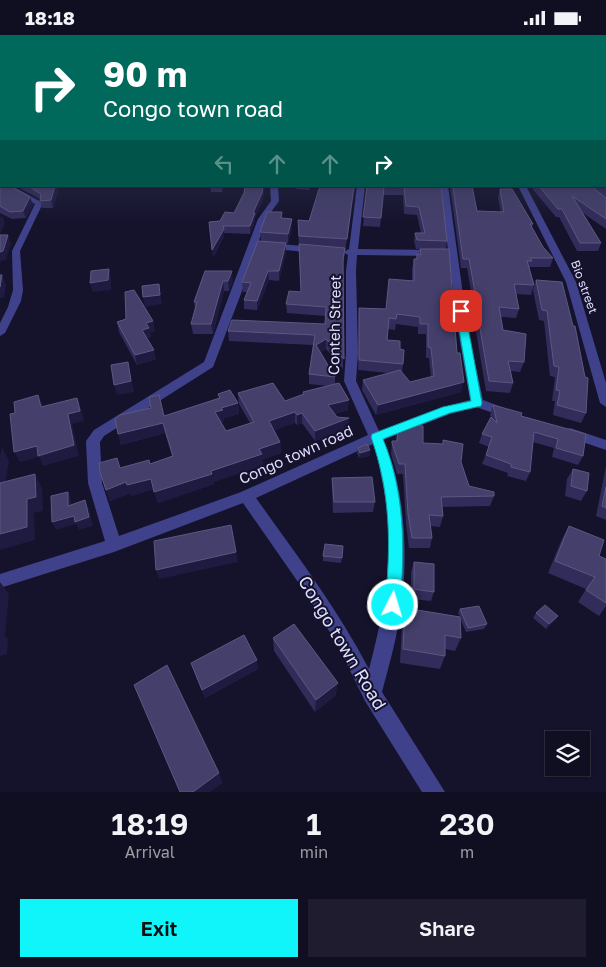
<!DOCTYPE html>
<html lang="en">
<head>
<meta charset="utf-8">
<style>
	body { margin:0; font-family:"Golos Text",sans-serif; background:#1e1c2e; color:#f1f3f6; height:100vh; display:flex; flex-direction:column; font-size:19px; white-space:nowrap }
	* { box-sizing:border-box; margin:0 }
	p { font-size:16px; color:#9c9ca5 }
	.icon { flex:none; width:28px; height:28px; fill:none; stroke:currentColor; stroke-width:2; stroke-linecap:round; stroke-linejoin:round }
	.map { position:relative; height:757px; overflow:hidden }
	.details { display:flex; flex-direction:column; background:#100e21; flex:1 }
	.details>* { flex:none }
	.guide { position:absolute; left:0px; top:0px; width:606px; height:152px; box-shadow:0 1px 4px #0004,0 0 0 1px #302e3f; background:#00695c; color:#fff; overflow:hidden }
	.controls { position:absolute; left:545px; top:696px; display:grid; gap:10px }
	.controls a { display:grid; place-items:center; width:45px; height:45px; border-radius:0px; background:#100e21; box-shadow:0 1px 4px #0004,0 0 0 1px #302e3f; font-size:25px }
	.pin { position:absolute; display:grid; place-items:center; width:42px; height:42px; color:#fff; margin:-21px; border-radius:10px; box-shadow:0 2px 8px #0006 }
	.me { position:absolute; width:55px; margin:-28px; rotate:5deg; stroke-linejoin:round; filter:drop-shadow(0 0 4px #0008) }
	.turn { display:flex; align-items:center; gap:18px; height:105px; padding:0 20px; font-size:22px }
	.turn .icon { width:65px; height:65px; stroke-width:2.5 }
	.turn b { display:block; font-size:35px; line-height:42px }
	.lanes { display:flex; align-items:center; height:48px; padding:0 20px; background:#0003; justify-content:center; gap:25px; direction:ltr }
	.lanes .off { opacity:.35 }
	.eta { display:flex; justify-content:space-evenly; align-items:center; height:85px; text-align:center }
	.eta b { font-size:30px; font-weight:600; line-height:35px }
	.cta { display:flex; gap:10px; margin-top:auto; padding:10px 20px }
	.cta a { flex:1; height:58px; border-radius:0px; background:#10f5f9; color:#111; font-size:20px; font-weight:600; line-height:58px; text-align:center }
	.cta a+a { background:#1e1c2e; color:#f1f3f6 }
	.status { display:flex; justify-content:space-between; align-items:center; height:35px; padding:0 25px; background:#100e21; direction:ltr }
	.status svg { height:14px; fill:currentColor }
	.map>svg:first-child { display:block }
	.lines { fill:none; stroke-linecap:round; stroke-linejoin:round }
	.minor { fill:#3f428a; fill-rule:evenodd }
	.wall { fill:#312c59; fill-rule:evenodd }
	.shaded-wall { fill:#1e1a40 }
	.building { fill:#443f6b; stroke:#5c5882 }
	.route { fill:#10f5f9; stroke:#0a9fa2 }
	.labels { text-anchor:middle; stroke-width:4; stroke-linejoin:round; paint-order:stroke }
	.far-street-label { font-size:12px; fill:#dfdefe; stroke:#15122c }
	.street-label { font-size:15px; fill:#dfdefe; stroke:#15122c }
	.near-street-label { font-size:18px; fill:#dfdefe; stroke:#15122c }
</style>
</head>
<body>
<div class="status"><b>18:18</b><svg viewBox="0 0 49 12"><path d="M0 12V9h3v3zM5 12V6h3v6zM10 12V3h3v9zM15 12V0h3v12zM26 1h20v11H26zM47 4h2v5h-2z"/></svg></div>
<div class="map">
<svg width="606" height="757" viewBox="0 0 606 757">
	<rect width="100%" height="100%" fill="#15122c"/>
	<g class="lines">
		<path class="minor" d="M3,151H12L43,168L20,216L23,255L21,266L5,298L0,301V288L8,272L13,255L12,216L35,169Z
			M270,151H278L279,166L266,184L247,243L213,332L104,401L100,407L102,448L119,501L241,457L368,400L344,346L346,318V236L348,220L343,217L349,214L357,151H365L358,214L434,215L438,218L434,221L357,220L356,236L358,318L356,346L379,396L443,372L470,365L458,295L440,151H448L468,295L483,365L512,376L514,379L508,383L476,372L450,379L383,405C407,454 409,533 399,586C395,610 388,634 382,657L445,757H422L365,666L337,609L307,560L243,468L114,517L0,553V539L105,506L88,448L86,406L94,395L204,327L258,184L271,166ZM373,409C378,423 380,436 383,450C395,517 386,570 369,634C337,573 296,519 256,463Z
			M518,151H526L576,247L606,348V372L600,368L566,247Z
			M269,208L314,212L318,215L314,218L266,213L265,211Z
			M570,393L606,405V415L565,401L564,398L565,395Z"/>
	</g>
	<path class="wall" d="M606,81V163L591,151H605Z
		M0,138H1V151L33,170L26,183L12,184L0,178Z
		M16,151H59V152L53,173H42L40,164Z
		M210,151H223L222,157H211Z
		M296,151H311L309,155L296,154Z
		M320,151H355L343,230V334L326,314L321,317L335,342V349L348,375L335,379L348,394L315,406L302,388L297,390L295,388L274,395L280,407L281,418L263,424V430L213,447L214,449L158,468L154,454L131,461L130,458L110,466L106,455L121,433L150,429L172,421L165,398L121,410L118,399L164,381L219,363L218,359L238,368L239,379L224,383V386L221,387L226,396L250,388L239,369L238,358L285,366L303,359V357L328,351L309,349V339L313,310L229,306L228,296L325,289V281L287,278L286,269L301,257L298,193L309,186Z
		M367,151H441L447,206L446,214H416L414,206L415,198H421L417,180L404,179L403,160H383L380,192L363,191Z
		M450,151H472L477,176L501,177L498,162L500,154L533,189L532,193L543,212L553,223L550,232H530V234L534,250L531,260L516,259L519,274L516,283L501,282L503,295L524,327L520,337L511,336L513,348L510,358L486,356L473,279H469V266L471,256L467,233H461Z
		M530,151H591L606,163V194L583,178L601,208L598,216H577L559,182H556Z
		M244,158L263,165L255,182V186L250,199L224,198V201L213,223L220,186L234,178Z
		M282,177V183L292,193L288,208H286V217L279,246L269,245L257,275L244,274V265L247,257H243L242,247L261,206L260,197Z
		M420,214L457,318L461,357L376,380L362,355L363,345L389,338L358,335L359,273L386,274L412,246V234L414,224H416L417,219L419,220ZM396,289L418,292V299H426V323H429L431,342L410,347L402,337L403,329L400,314L387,305L388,294L395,295Z
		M205,236L233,246L229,256H224L213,299H193L191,289L195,274L194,267Z
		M536,245L586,378L581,388L553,380L555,366H552L555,342L550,341L544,286L539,285L533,255Z
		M117,287L155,296L150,297L151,302L147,303L156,324L137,330L119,297Z
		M493,370L521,381L586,399L583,421L578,430L552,422L554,413L533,407L530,437L526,446L507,441L508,438L482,429L489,412L479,408L482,399L491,382L490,380Z
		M398,392L423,408L461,427L469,451L494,461L490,471L442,472L443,481L440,492L430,491L432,503L430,513H409L406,489L403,439H397L391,419L392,406H396Z
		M358,413L370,421L359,423L357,418Z
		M606,431V485L596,481Z
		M573,434L587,456L581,466L565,461L567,444Z
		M332,443L375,467L373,477L333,478L332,453Z
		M569,491L599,521L606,524V571L599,581L578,567L586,554L548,538L562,504Z
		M343,511L341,528L323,526V521Z
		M414,527L434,557L431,566L411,564V537Z
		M405,573L460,582L458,578L460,574L487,589L484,594L466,597L460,583L461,603L455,616L445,614V621L440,634L400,628L402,587Z
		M536,578L558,581L555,585L546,594L533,583Z
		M273,603L336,660L315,677L274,616Z
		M191,628L258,634L205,663Z"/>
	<path class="shaded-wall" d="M55,151L59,152L53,173L51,165Z
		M263,151H265L263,165L255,182V186L250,199V191L253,178Z
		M354,151H355L346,213L347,204Z
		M30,162L33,170L26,183L23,176Z
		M2,180L5,188L0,200V184Z
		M292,184V193L288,208V199Z
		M224,194V201L213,223L212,215Z
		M8,200L11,209L6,225L1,226L0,230V217Z
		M286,208V217L279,246V236Z
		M109,234L111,244V255L93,257L90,248Z
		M232,236L233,246L229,256L228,246Z
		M268,236L269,245L257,275V266Z
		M2,240L6,250L4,263H0V252Z
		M223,246L224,256L213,299L211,289Z
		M159,249L162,269L145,272L143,262Z
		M153,286L155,296L150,297L151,302L144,304L142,295L146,288Z
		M326,304V314L316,320V310Z
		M154,315L156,324L137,330L135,320Z
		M128,327L134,357L117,360L114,350Z
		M464,347L461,357L376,380L378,370Z
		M38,360L43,370L46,382L41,372Z
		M77,363L81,373L84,386L72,389L79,421L43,431L39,422L20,427L14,417L68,379Z
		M349,365L348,375L327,381L328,370Z
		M238,368L239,379L224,383V386L217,388L215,377L221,373Z
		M295,377V388L270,397L269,386Z
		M302,378V388L297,390V380Z
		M349,383L348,394L315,406V396Z
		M163,388L165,398L121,410L118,399Z
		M280,407L281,418L263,424V430L213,447L214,449L158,468L154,457L259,414Z
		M2,412L9,426L3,463L0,458V421Z
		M370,415V421L359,423L360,418Z
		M35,439L42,453L43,476L34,478L35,505L0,515V499L27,464Z
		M151,444L154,454L131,461L130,458L110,466L106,455L126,447Z
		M68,457L71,466L72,479L68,471Z
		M85,465L89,474L93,491L79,495L76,489L56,495L52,487Z
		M236,517L238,527L159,544L156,535Z
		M0,547L9,559L5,601L8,604L7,619L0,621Z
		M558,581L555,585L546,594L549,589Z
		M257,625L258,634L205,663L202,655Z
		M338,648L336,660L315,677L316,665Z
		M219,738L223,748L210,757H193Z"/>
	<path class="building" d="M605,81H606V153L604,151H605Z
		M0,146H1V151H10L30,162L23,176L10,177L0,171Z
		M28,151H55L51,165L40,166L41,159Z
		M245,151H263L262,158L253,178H255L250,191H223L224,194L212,215L209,187L220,186L225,177L234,178L244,158Z
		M320,151H354L347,204L299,201L298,185L309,186Z
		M367,151H441L447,206L417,205L415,198H425L419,172L406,171L404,152H384L381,183L363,182Z
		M453,151H472L477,176L504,177L500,154H512L533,189H530L543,212L553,223H530L532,226H527L534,250L514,249L519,274L499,272L503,295L526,299L524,327L508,326L513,348L489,346L476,270L471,269V256L475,257L469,224H463Z
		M539,151H591L606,163V184L572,161L601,208H580L562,174H558Z
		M267,177H282L281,183L292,184L288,199L260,197Z
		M0,200H8L3,216L0,217Z
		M258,206L286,208L279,236H268L257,266L244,265L251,248L242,247Z
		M299,209L345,213L343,224L344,324L326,304L316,310L335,342L309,339L315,300L228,296L232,285L325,289L326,272L286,269L289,256L301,257Z
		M420,214H449L457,318H460L464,347L378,370L363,345L400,335L410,347L434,341L431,313L428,312V289H420V282L397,279L396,284L389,283L387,305L400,306V314L404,315L403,329L359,325V273L386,274L389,244L414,246V224H417V219L421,220Z
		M109,234L108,245L90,248L91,236Z
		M205,236H232L228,246H223L211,289H191L197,267H194Z
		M0,240H2L0,252Z
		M536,245L562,247L573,291H575L585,342L588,343L586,378L557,370L560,356L556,355L559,332L554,331L547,276L542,275Z
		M159,249L160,260L143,262L142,251Z
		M134,255L153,286L146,288L149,293L142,295L154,315L135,320L117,287L126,284L125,257Z
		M128,327L131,346L114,350L111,330Z
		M273,348L285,366L304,359L303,357L339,348L349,365L328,370L337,382L349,383L315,396L302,378L297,380L295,377L269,386L280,407L259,414L262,419L211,436L212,439L154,457L151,444L127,450L126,447L106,455L100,437L99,428L117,423L120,433L149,425L150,429L173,421L163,388L118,399L115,384L120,380L151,373L149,362L159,360L164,381L220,363L218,359L230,355L238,368L221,373L223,375L215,377L226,396L254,387L238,358Z
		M38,360L41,372L77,363L80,376L68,379L74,410L38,421L37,411L14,417L10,379L15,378L14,367Z
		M493,370L522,378L521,381L586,399L583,421L556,413L558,404L534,397L530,437L511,432V429L486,420L492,402L482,399L491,382L497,388Z
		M405,389L423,391V408L443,409V405L463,409L461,427L469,451L494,457V461L441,462L443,481L429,480L432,503H412L408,479L405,429H399L392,408V406H397L398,392Z
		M367,409L370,415L360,418L358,413Z
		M573,434L589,438L587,456L571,451Z
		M35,439L36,462L27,464V492L0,499V448Z
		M372,442L375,467H334L332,443Z
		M606,452V473L602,471Z
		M68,457V471L85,465L89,482L75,487L74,481L52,487L51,461Z
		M231,490L236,517L156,535L154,506Z
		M569,491L604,505L599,521L606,524V568L586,555L595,542L555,526Z
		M325,509L343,511L342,523L323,521Z
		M414,527L434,529V557L414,554Z
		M545,570L558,581L549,589L536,578Z
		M479,571L487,589L468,593L460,574Z
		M405,573L460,582L461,603L445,600V621L403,614Z
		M294,589L338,648L316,665L273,603Z
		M244,600L257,625L202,655L191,628Z
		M167,630L219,738L193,757H180L134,650Z"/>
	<linearGradient id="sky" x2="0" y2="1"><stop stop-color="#0c0a18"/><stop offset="0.43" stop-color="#353956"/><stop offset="1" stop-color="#353956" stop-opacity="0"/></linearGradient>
	<rect width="606" height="187" fill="url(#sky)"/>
	<path class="route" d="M461,273L465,276L482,368L481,371L450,378L383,404C405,458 405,512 400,570L398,575L393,577L387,575L385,570C391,511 391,458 371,402L372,399L443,372L471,366L456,276Z"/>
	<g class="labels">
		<g class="far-street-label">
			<text transform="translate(584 252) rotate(70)" y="4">Bio street</text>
		</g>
		<g class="street-label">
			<text transform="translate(335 290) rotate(-89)" y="5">Conteh Street</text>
			<text transform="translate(296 420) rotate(-24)" y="5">Congo town road</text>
		</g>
		<g class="near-street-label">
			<text transform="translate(342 608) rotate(59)" y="6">Congo town Road</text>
		</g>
	</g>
</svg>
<div class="controls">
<a><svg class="icon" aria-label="layers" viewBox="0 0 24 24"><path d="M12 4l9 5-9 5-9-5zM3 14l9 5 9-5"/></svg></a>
</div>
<div class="pin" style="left:461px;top:276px;background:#d93025"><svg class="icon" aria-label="arrive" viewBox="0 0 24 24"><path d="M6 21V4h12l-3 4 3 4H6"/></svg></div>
<svg class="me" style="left:393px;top:570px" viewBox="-20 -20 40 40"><circle r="17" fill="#10f5f9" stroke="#fff" stroke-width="3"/><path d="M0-11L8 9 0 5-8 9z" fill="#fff"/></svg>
<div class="guide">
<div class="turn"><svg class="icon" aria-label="right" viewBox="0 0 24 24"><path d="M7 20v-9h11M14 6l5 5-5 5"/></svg><div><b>90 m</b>Congo town road</div></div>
<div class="lanes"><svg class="icon off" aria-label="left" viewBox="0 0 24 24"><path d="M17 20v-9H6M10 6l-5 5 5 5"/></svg><svg class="icon off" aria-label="ahead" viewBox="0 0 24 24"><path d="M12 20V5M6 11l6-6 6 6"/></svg><svg class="icon off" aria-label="ahead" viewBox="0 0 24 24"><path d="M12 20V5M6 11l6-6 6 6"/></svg><svg class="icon" aria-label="right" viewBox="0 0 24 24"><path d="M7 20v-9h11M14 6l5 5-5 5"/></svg></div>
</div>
</div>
<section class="details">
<div class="eta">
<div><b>18:19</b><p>Arrival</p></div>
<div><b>1</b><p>min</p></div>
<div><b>230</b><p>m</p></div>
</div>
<div class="cta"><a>Exit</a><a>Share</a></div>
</section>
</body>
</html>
